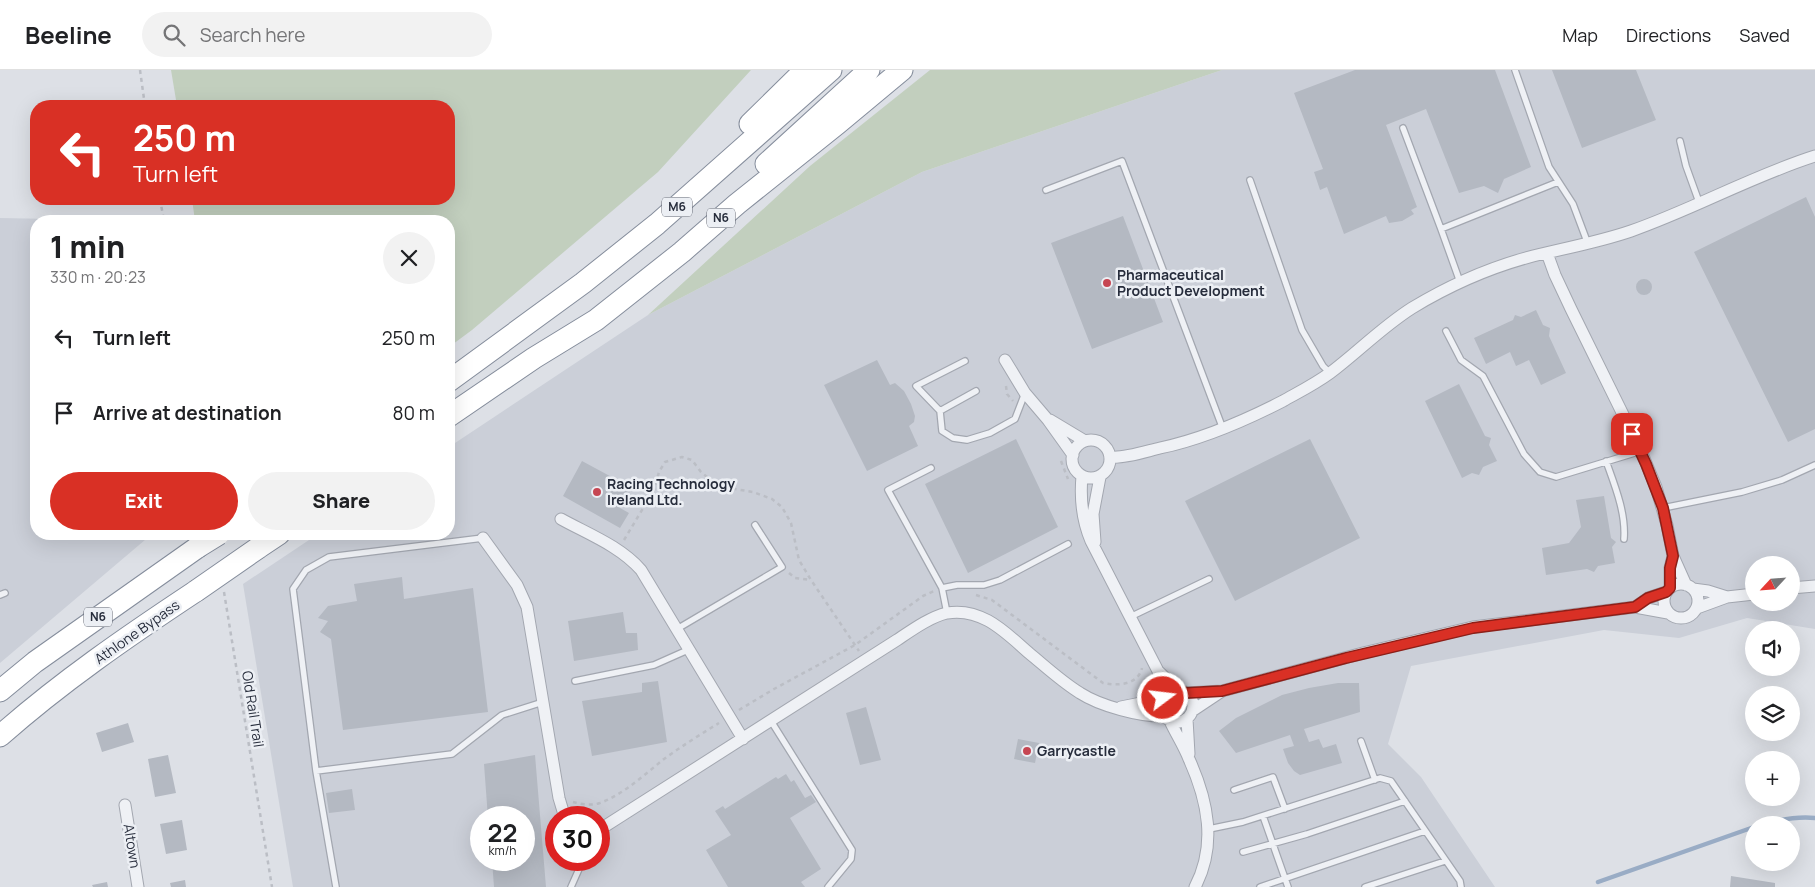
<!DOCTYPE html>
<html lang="en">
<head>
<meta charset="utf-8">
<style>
	body { margin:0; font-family:Manrope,sans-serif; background:#f2f2f2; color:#202124; height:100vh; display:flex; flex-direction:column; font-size:19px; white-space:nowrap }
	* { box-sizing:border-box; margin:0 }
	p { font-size:16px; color:#757577 }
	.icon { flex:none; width:28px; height:28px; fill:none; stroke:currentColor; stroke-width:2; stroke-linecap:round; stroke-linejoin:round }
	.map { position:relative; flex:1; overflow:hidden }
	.side { position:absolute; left:30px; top:145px; width:425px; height:325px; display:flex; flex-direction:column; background:#fff; border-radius:20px; box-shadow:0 5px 20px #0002 }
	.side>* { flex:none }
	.top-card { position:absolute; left:30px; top:30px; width:425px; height:105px; border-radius:20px; box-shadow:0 5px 20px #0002; background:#d93025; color:#fff; overflow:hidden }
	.needle { width:32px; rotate:244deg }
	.tools { position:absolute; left:1745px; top:486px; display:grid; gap:10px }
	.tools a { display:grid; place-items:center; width:55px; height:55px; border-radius:50%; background:#fff; box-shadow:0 5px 20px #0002; font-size:25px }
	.speed { position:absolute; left:470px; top:736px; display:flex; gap:10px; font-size:25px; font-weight:700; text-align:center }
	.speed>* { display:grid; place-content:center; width:65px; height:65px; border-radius:50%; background:#fff; box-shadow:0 5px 20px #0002; line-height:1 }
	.speed small { font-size:12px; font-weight:400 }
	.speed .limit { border:8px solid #d22; background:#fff; color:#111 }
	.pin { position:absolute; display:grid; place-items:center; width:42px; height:42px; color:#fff; margin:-21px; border-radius:10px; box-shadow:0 2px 8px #0006 }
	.me { position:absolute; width:55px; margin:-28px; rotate:75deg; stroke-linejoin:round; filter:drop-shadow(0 0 4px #0008) }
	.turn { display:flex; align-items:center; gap:18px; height:105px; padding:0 20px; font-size:22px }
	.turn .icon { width:65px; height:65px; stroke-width:2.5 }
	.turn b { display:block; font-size:35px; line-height:42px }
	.round { display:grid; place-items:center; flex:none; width:52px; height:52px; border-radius:26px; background:#f2f2f2 }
	.overview { display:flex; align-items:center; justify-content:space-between; height:85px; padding:0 20px }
	h1 { font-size:30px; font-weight:800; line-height:38px }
	.action { display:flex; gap:10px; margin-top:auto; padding:10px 20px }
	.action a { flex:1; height:58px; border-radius:30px; background:#d93025; color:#fff; font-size:20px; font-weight:800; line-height:58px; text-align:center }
	.action a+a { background:#f2f2f2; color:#202124 }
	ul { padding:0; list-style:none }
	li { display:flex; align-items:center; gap:15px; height:75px; padding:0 20px }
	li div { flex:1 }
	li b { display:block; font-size:19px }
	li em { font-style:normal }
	header { display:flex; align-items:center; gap:30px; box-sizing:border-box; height:70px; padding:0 25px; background:#fff; border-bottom:1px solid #e0e0e0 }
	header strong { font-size:24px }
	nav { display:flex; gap:28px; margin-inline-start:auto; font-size:18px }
	.search { width:350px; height:45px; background:#f2f2f2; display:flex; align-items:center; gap:12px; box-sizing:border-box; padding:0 18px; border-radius:28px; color:#757577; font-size:19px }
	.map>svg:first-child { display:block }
	.built { fill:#cbcfd8; fill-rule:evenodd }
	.green { fill:#c2cfbe }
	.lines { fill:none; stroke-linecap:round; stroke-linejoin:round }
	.stream { stroke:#99acc5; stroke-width:4.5 }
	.building { fill:#b4b9c2 }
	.lane-casing { stroke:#a3a7b0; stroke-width:8 }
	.street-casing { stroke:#a3a7b0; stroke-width:13 }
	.highway-casing { stroke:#858d9c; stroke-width:23 }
	.path { stroke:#bbbec5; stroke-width:2.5; stroke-dasharray:4 4; stroke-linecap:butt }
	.lane { stroke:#eff1f5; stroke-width:5.5 }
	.street { stroke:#eff1f5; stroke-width:11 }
	.highway { stroke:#fff; stroke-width:21 }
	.highway-bridge-casing { stroke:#858d9c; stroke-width:23; stroke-linecap:butt }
	.highway-bridge { stroke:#fff; stroke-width:21 }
	.route-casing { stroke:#8d1f18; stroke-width:12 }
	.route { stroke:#d93025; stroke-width:9 }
	.poi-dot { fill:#c64652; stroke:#eceff4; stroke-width:2 }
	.labels { text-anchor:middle; stroke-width:5; stroke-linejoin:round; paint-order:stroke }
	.shield { fill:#eceff4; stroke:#626773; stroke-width:1 }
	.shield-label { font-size:12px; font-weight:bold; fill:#272d3c }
	.poi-label { font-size:14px; font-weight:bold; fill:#272d3c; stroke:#eceff4; text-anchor:start }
	.street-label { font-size:14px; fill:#272d3c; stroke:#eceff4 }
</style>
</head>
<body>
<header>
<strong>Beeline</strong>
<div class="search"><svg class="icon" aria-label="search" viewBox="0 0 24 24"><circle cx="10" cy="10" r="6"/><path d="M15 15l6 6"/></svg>Search here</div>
<nav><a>Map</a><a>Directions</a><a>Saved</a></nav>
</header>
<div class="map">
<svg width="1815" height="817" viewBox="0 0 1815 817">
	<rect width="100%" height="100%" fill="#dde0e6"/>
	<path class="built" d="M1222,0H1815V559L1747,548L1679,568L1604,560L1411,596L1388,674L1421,707L1495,817H293L243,514L318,464H449V377L648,245L922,102ZM1754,495H1791V532H1754ZM481,748H524V790H481ZM556,748H599V790H556Z
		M0,148L157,151H36V464H152L0,593Z"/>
	<path class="green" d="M171,0H751L658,102L472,260L449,277V151H195L192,129H449V36H177Z
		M930,0H1222L922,102L648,245L810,96Z"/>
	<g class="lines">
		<path class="stream" d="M1761,755C1778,750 1797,746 1815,748
			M1598,812L1754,757"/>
	</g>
	<path class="building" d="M1355,0H1495L1531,97L1504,109L1498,123L1484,116L1459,123L1426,39L1386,55L1417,137L1411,140L1414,144L1402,151L1389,153L1386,146L1344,164L1327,117L1320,120L1314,102L1323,99L1294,23Z
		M1552,0H1636L1656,50L1582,78Z
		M1806,127L1815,147V359L1788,372L1694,182Z
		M1123,146L1163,252L1092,279L1051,173Z
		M1636 217a8 8 0 1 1 16 0a8 8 0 1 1-16 0Z
		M1536,240L1543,255L1550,258L1549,266L1566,303L1541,315L1529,290L1516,296L1510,282L1486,294L1474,268L1513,250L1515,245L1521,247Z
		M877,290L890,315L895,313L904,321L911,334L915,346L914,352L909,356L918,376L867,401L824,315Z
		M1459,314L1485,366L1491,368L1489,375L1497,391L1483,397L1479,405L1472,403L1462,408L1425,331Z
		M1016,369L1058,457L968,503L925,414Z
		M1310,369L1360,468L1235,531L1185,431Z
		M582,391L632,418L620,438L629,443L620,458L563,426Z
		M1604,426L1611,468L1616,472L1612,477L1615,493L1598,496L1594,502L1587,499L1546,505L1542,478L1569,473L1581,457L1576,430Z
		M402,507L404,529L473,518L488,642L343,660L331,569L320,562L328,551L318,548L328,536L357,531L354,514Z
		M623,542L626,563H637L638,580L574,591L568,551Z
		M658,611L667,672L592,686L582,631L642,622V613Z
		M1338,613H1359L1360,642L1304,659L1309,672L1319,669L1323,678L1336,674L1342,693L1300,705L1294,701L1288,693L1283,679L1294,676L1290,665L1236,683L1219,661L1236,648L1282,625L1309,618Z
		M866,637L881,690L860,695L846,643Z
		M128,653L134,672L102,682L96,663Z
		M1018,669L1039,673L1035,693L1014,689Z
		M168,685L176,723L155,727L148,689Z
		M535,685L546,817H494L492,790H524V748H488L484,694Z
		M786,704L791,712L794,710L805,728L811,725L816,732L790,748L821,799L801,812L805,817H728L706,780L731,765L715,741L723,736L725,739L776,707L778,709Z
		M352,719L355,740L329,743L326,723Z
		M182,750L187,780L166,784L160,754Z
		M1731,806L1775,813V817H1730Z
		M185,810L186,817H171L170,813Z
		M107,812L108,817H93L92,815Z"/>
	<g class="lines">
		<g class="lane-casing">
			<path id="lane" d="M1515,0L1549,97L1573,134L1588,174
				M1403,58L1441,159L1460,212
				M1680,71L1686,96L1699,132
				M1250,110L1302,260L1323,296L1330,303
				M1046,120L1122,91L1223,359
				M1441,159L1558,112
				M1446,261L1461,290L1483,306L1524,384L1540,402L1556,407L1641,381
				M965,291L916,316L940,341L942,361L953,368L967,370L990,363L1015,349L1025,323
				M940,341L976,321
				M1606,391C1615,416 1626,443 1624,469
				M931,398L888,420L942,518L947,543
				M1663,438L1742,422L1782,410L1815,395
				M483,468L329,487L306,500L293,519L316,701L452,684L502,645L543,632
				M942,518L957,515H984L1000,510L1068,474
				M0,525L5,523
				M1130,547L1209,509
				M677,559L782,497L755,455
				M575,611L654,595L690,579
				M771,651L852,780L851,789L828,817
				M1361,671L1375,710
				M316,701L336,817
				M1234,720L1273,707L1285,739
				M1263,746L1288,817
				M1209,759L1243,752L1380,708L1391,711L1460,811L1461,817
				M1243,782L1307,764L1405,731
				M571,817L583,790
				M1260,817L1425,761
				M1365,817L1445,791"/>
		</g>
		<g class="street-casing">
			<path id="street" d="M1547,183L1555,205L1571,239L1641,381L1656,417L1667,455L1673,486L1686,515
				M1005,290L1025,323L1048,350L1073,385
				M1050,350L1085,371
				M1072 389a19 19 0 1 1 38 0a19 19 0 1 1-38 0Z
				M1110,387C1123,389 1147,381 1160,378C1203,369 1244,351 1283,331C1299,322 1315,314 1330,303C1358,282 1382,257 1412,238C1450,215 1491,197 1533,186C1566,178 1599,172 1631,161C1694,139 1752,106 1815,86
				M1082,406C1080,428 1082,450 1091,471L1158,601L1178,620
				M561,449C588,464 620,476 641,500L743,669
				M483,468L517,515L527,537L559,728L565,748
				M1095,472L1093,444L1100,407
				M1664 531a17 17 0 1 1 34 0a17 17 0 1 1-34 0Z
				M1670,518V498L1673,486
				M1791,518L1815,516
				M1693,519L1708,521L1727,527
				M1635,537L1648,528L1666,522
				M1697,538L1727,527L1754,524
				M1158,601L1163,628
				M1161 636a16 16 0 1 1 32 0a16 16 0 1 1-32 0Z
				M1186,623L1222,621L1363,583L1473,557L1635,537L1668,543
				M1121,637L1151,631H1161
				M1192,641L1222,621
				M1187,649L1189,684
				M1170,651C1176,664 1184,676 1189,689C1208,731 1217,775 1195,817
				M125,735L138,817
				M599,760L897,570C912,560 930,547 947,543C982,537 1006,563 1029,583C1046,597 1062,612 1080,623C1100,636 1141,647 1164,646"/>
		</g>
		<g class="highway-casing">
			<path id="highway" d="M750,54L805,0
				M766,94L869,0
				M449,311L583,213L657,154L831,0
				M449,346L534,288L596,250L682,182L737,134L837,54L902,0
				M258,478L279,464
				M0,621L35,592L198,477
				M0,666C61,612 128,566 196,521"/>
		</g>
		<path class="path" d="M140,0L145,36
			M160,129L164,151
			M1006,316L1007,324L1013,331
			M1061,391L1068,409
			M624,470L654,420L659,402L665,392L682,387L692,390L701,402L712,411L735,419L753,422L772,429L782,437L791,453L799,490L811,510L859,581
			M789,503L795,508L811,510
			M224,522L272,817
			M976,525L992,530L1103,613C1118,616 1138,615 1142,598
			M739,640L774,619L855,575L923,526L934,521
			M573,732C581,734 591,736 600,733C624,724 644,705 664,689C682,676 701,664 719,653"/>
		<use href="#lane" class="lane"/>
		<use href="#street" class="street"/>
		<use href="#highway" class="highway"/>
		<g class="highway-bridge-casing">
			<path id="highway-bridge" d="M198,477L219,464
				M196,521L258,478"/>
		</g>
		<use href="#highway-bridge" class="highway-bridge"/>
	</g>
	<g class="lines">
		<g class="route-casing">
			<path id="route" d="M1163,628C1169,620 1177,618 1186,623L1222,621L1346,588L1473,558L1635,537L1648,528L1666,522L1670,518V498L1673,486L1663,438L1646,394L1632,364"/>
		</g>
		<use href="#route" class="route"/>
	</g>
	<g class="poi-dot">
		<circle cx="1107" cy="213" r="5"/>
		<circle cx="597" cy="422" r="5"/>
		<circle cx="1027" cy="681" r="5"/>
	</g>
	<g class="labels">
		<g class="shield">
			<rect x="662" y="127.5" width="30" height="19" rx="4"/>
			<rect x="707" y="138.5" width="28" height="19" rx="4"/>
			<rect x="84" y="537.5" width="28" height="19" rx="4"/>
		</g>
		<g class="shield-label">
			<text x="677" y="141">M6</text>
			<text x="721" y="152">N6</text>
			<text x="98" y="551">N6</text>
		</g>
		<g class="poi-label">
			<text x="1117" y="210">Pharmaceutical<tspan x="1117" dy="16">Product Development</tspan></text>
			<text x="607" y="419">Racing Technology<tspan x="607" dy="16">Ireland Ltd.</tspan></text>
			<text x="1037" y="686">Garrycastle</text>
		</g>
		<g class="street-label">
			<text transform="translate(137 562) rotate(-35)" y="5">Athlone Bypass</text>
			<text transform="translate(253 639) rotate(81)" y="5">Old Rail Trail</text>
			<text transform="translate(132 776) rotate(81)" y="5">Altown</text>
		</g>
	</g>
</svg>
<div class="tools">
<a><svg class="needle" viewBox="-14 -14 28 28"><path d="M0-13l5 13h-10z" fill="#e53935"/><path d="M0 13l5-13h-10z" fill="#757577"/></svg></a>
<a><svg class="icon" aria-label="sound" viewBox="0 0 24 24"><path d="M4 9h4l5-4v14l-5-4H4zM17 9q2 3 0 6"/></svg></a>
<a><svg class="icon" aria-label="layers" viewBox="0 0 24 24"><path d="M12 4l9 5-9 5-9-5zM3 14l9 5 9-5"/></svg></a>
<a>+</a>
<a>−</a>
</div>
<div class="speed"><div>22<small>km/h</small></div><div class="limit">30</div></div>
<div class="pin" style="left:1632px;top:364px;background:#d93025"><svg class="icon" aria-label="arrive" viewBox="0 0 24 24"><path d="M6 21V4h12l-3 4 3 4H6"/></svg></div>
<svg class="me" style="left:1163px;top:628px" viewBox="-20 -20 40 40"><circle r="17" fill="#d93025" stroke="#fff" stroke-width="3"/><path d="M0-11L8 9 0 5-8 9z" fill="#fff"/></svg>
<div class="top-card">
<div class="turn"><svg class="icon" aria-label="left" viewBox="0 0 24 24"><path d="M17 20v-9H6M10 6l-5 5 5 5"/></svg><div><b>250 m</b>Turn left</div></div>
</div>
<section class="side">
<div class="overview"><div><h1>1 min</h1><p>330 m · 20:23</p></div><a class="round"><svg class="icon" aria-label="close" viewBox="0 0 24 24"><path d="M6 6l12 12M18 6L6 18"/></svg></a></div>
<ul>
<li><svg class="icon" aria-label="left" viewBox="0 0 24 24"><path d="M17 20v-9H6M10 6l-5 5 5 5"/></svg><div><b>Turn left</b></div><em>250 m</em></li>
<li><svg class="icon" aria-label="arrive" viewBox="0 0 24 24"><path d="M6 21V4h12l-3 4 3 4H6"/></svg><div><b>Arrive at destination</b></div><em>80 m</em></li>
</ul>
<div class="action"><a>Exit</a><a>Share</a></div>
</section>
</div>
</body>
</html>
